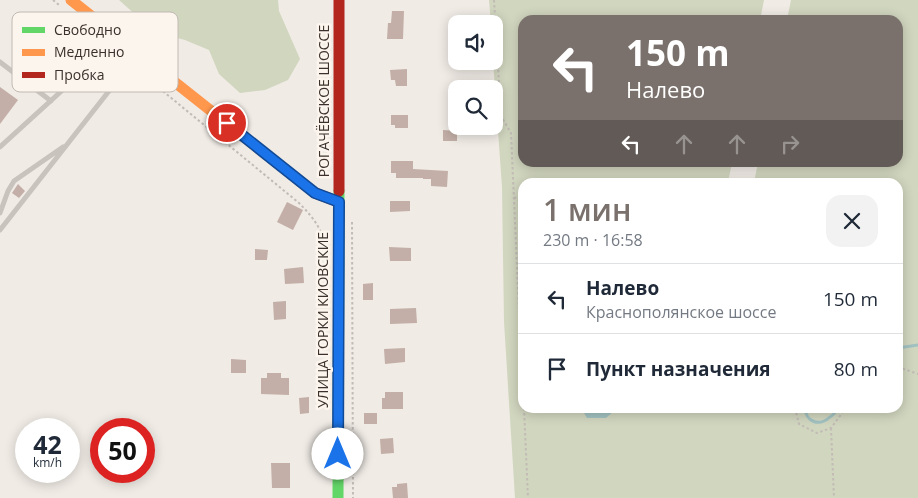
<!DOCTYPE html>
<html lang="ru">
<head>
<meta charset="utf-8">
<style>
	body { margin:0; font-family:"Open Sans",sans-serif; background:#f2f2f3; color:#1f2937; height:100vh; display:flex; flex-direction:column; font-size:19px; white-space:nowrap }
	* { box-sizing:border-box; margin:0 }
	p { font-size:16px; color:#747a83 }
	.icon { flex:none; width:28px; height:28px; fill:none; stroke:currentColor; stroke-width:2; stroke-linecap:round; stroke-linejoin:round }
	.map { position:relative; flex:1; overflow:hidden }
	.sheet { position:absolute; left:518px; top:178px; width:385px; height:235px; display:flex; flex-direction:column; background:#fff; border-radius:15px; box-shadow:0 2px 12px #0003 }
	.sheet>* { flex:none }
	.guide { position:absolute; left:518px; top:15px; width:385px; height:152px; border-radius:15px; box-shadow:0 2px 12px #0003; background:#7a716c; color:#fff; overflow:hidden }
	.buttons { position:absolute; left:448px; top:15px; display:grid; gap:10px }
	.buttons a { display:grid; place-items:center; width:55px; height:55px; border-radius:10px; background:#fff; box-shadow:0 2px 12px #0003; font-size:25px }
	.speed { position:absolute; left:15px; top:418px; display:flex; gap:10px; font-size:25px; font-weight:700; text-align:center }
	.speed>* { display:grid; place-content:center; width:65px; height:65px; border-radius:50%; background:#fff; box-shadow:0 2px 12px #0003; line-height:1 }
	.speed small { font-size:12px; font-weight:400 }
	.speed .limit { border:8px solid #d22; background:#fff; color:#111 }
	.pin { position:absolute; display:grid; place-items:center; width:42px; height:42px; color:#fff; margin:-21px; border:2px solid #fff; border-radius:50%; box-shadow:0 1px 5px #0007 }
	.me { position:absolute; width:55px; margin:-28px; rotate:0deg; stroke-linejoin:round; filter:drop-shadow(0 0 4px #0008) }
	.turn { display:flex; align-items:center; gap:18px; height:105px; padding:0 25px; font-size:22px }
	.turn .icon { width:65px; height:65px; stroke-width:2.5 }
	.turn b { display:block; font-size:35px; line-height:42px }
	.lanes { display:flex; align-items:center; height:48px; padding:0 25px; background:#0003; justify-content:center; gap:25px; direction:ltr }
	.lanes .off { opacity:.35 }
	.round { display:grid; place-items:center; flex:none; width:52px; height:52px; border-radius:15px; background:#f2f2f3 }
	.head { display:flex; align-items:center; justify-content:space-between; height:85px; padding:0 25px }
	h1 { font-size:30px; font-weight:600; line-height:38px; color:#7a716c }
	ul { padding:0; list-style:none }
	li { display:flex; align-items:center; gap:15px; height:70px; padding:0 25px; border-top:1px solid #e0e1e3 }
	li div { flex:1 }
	li b { display:block; font-size:19px }
	li em { font-style:normal }
	.map>svg:first-child { display:block }
	.green { fill:#d1d6bf }
	.water { fill:#a1c2c1 }
	.lines { fill:none; stroke-linecap:round; stroke-linejoin:round }
	.stream { stroke:#a1c2c1; stroke-width:3 }
	.building { fill:#c3afa7 }
	.path { stroke:#c2bbb6; stroke-width:2; stroke-dasharray:2.5 2.5; stroke-linecap:butt }
	.lane { stroke:#c9c3be; stroke-width:5 }
	.fast { stroke:#63d668; stroke-width:11 }
	.slow { stroke:#ff974d; stroke-width:11 }
	.jam { stroke:#b3261e; stroke-width:11 }
	.route-casing { stroke:#114b97; stroke-width:12 }
	.route { stroke:#1a73e8; stroke-width:9 }
	.labels { text-anchor:middle; stroke-width:5; stroke-linejoin:round; paint-order:stroke }
	.street-label { font-size:14px; fill:#3b302b; stroke:#fbf5ee }
	.key { fill:#fbf5ee; stroke:#c1bab4; stroke-width:1 }
	.key-label { font-size:14px; fill:#3b302b }
</style>
</head>
<body>
<div class="map">
<svg width="918" height="498" viewBox="0 0 918 498">
	<rect width="100%" height="100%" fill="#f0ebe5"/>
	<path class="green" d="M119,0H278L279,11L300,59L288,80L265,90L240,93L219,74L209,50L185,40L158,33L138,17Z
		M489,0H764L760,20H522V162L732,163L728,182H522V408H898V182H754L758,163L898,162V20H787L791,0H918V498H515L504,322L502,187L493,61L494,24H491Z"/>
	<path class="water" d="M581,408H614V411L606,418H587Z"/>
	<g class="lines">
		<path class="stream" d="M898,348L918,345
			M805,408C806,422 819,427 830,417C834,415 836,411 838,408"/>
	</g>
	<path class="building" d="M392,11H404L403,39H387L388,23H391Z
		M407,69V86H396L395,80H391L390,70Z
		M0,87L18,100L0,124Z
		M391,115H408V128H395V125H391Z
		M443,130L457,131V141H443Z
		M391,161H413V169L448,171L447,187L431,186V179H423V178H396V173H391Z
		M18,184L25,191L19,198L12,193Z
		M390,201H410V211L390,212Z
		M287,202L303,210L293,230L277,222Z
		M389,247L411,248V261H390Z
		M255,249L268,250L267,260H255Z
		M303,267L304,283L285,284L284,269Z
		M373,283V300H363V284Z
		M286,301V319L274,320L273,302Z
		M416,308L417,323L390,324V309Z
		M405,348V362L385,364L384,349Z
		M231,359L246,360V373H231Z
		M267,373H281V378H289V395L261,394V378H267Z
		M385,392H403V409H382V398H385Z
		M309,397V413L300,414L299,398Z
		M364,413H377V424H364Z
		M393,438L394,453L381,454L380,439Z
		M271,463H290V488H272Z
		M407,483L408,498H393L392,487H397V484Z"/>
	<g class="lines">
		<path class="path" d="M53,0L59,5
			M494,0L501,116L511,133L522,379
			M136,69L299,203C311,215 322,228 325,246
			M514,197L522,203
			M352,222L353,498
			M898,367L918,374
			M524,408L528,498
			M795,408L799,424L817,433L831,428L846,408
			M831,428L834,498"/>
		<path class="lane" d="M0,62L51,101
			M13,72L45,42L67,86
			M0,147L89,66L120,40
			M0,213L8,191L14,181L63,147
			M0,230L138,54"/>
		<path class="fast" d="M338,498L339,191"/>
		<path class="slow" d="M71,0L258,148"/>
		<path class="jam" d="M258,148L315,193L339,202
			M339,191V0"/>
	</g>
	<g class="lines">
		<g class="route-casing">
			<path id="route" d="M227,123L315,193L339,202L338,454"/>
		</g>
		<use href="#route" class="route"/>
	</g>
	<g class="labels">
		<g class="street-label">
			<text transform="translate(324 101) rotate(-90)" y="5">РОГАЧЁВСКОЕ ШОССЕ</text>
			<text transform="translate(323 320) rotate(-90)" y="5">УЛИЦА ГОРКИ КИОВСКИЕ</text>
		</g>
	</g>
	<rect x="12" y="12" width="166" height="80" rx="8" class="key"/>
	<rect x="22" y="27" width="23" height="6" fill="#63d668"/>
	<rect x="22" y="49" width="23" height="7" fill="#ff974d"/>
	<rect x="22" y="72" width="23" height="6" fill="#b3261e"/>
	<g class="key-label">
		<text x="54" y="35">Свободно</text>
		<text x="54" y="57">Медленно</text>
		<text x="54" y="80">Пробка</text>
	</g>
</svg>
<div class="buttons">
<a><svg class="icon" aria-label="sound" viewBox="0 0 24 24"><path d="M4 9h4l5-4v14l-5-4H4zM17 9q2 3 0 6"/></svg></a>
<a><svg class="icon" aria-label="search" viewBox="0 0 24 24"><circle cx="10" cy="10" r="6"/><path d="M15 15l6 6"/></svg></a>
</div>
<div class="speed"><div>42<small>km/h</small></div><div class="limit">50</div></div>
<div class="pin" style="left:227px;top:123px;background:#d93025"><svg class="icon" aria-label="arrive" viewBox="0 0 24 24"><path d="M6 21V4h12l-3 4 3 4H6"/></svg></div>
<svg class="me" style="left:338px;top:454px" viewBox="-20 -20 40 40"><circle r="19" fill="#fff"/><path d="M0-13L10 11 0 6-10 11z" fill="#1a73e8"/></svg>
<div class="guide">
<div class="turn"><svg class="icon" aria-label="left" viewBox="0 0 24 24"><path d="M17 20v-9H6M10 6l-5 5 5 5"/></svg><div><b>150 m</b>Налево</div></div>
<div class="lanes"><svg class="icon" aria-label="left" viewBox="0 0 24 24"><path d="M17 20v-9H6M10 6l-5 5 5 5"/></svg><svg class="icon off" aria-label="ahead" viewBox="0 0 24 24"><path d="M12 20V5M6 11l6-6 6 6"/></svg><svg class="icon off" aria-label="ahead" viewBox="0 0 24 24"><path d="M12 20V5M6 11l6-6 6 6"/></svg><svg class="icon off" aria-label="right" viewBox="0 0 24 24"><path d="M7 20v-9h11M14 6l5 5-5 5"/></svg></div>
</div>
<section class="sheet">
<div class="head"><div><h1>1 мин</h1><p>230 m · 16:58</p></div><a class="round"><svg class="icon" aria-label="close" viewBox="0 0 24 24"><path d="M6 6l12 12M18 6L6 18"/></svg></a></div>
<ul>
<li><svg class="icon" aria-label="left" viewBox="0 0 24 24"><path d="M17 20v-9H6M10 6l-5 5 5 5"/></svg><div><b>Налево</b><p>Краснополянское шоссе</p></div><em>150 m</em></li>
<li><svg class="icon" aria-label="arrive" viewBox="0 0 24 24"><path d="M6 21V4h12l-3 4 3 4H6"/></svg><div><b>Пункт назначения</b></div><em>80 m</em></li>
</ul>
</section>
</div>
</body>
</html>
